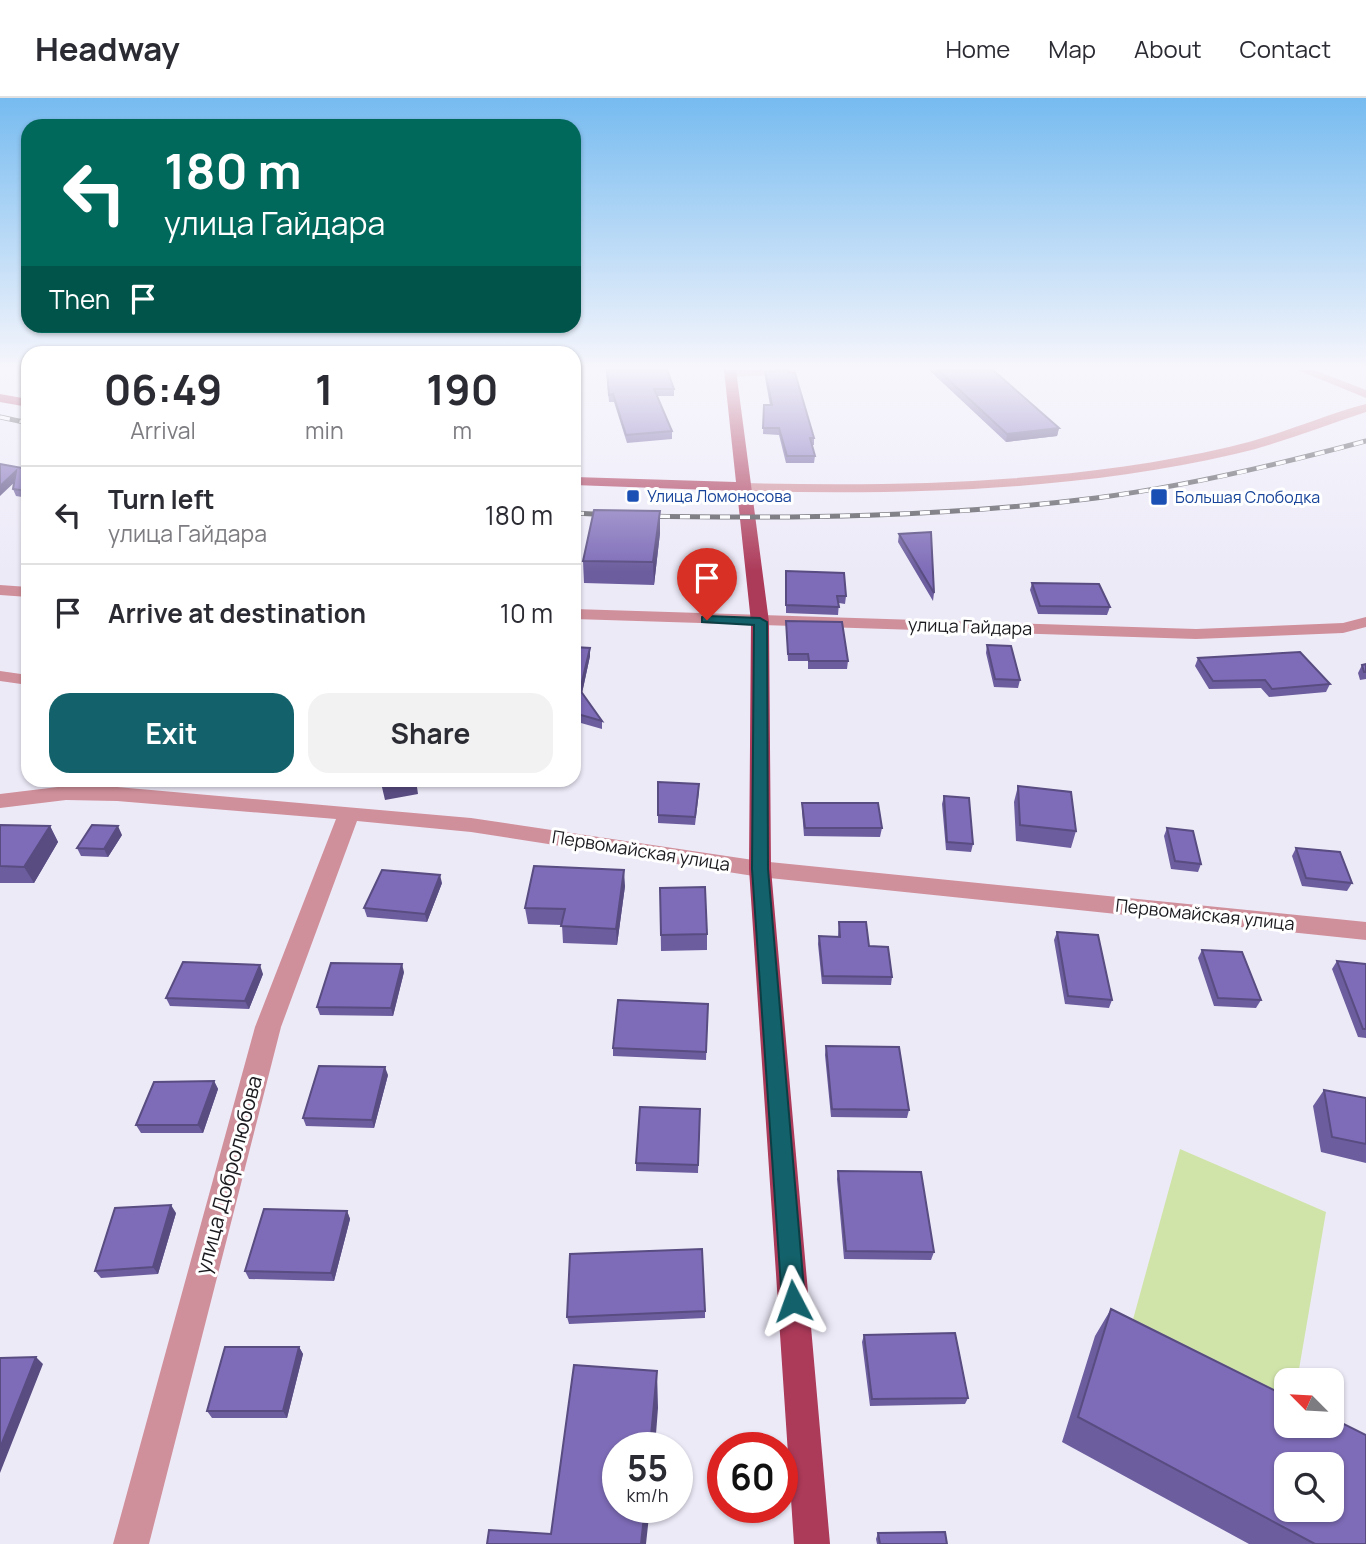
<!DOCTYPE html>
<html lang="en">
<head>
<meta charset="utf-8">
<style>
	body { margin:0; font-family:Manrope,sans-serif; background:#f2f2f3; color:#2b2b33; height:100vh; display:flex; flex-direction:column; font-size:26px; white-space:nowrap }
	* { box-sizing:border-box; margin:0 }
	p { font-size:23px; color:#7c7c81 }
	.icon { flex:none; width:38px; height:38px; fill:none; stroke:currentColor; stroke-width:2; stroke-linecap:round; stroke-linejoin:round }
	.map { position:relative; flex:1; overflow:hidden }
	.details { position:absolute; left:21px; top:248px; width:560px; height:441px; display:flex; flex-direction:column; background:#fff; border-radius:21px; box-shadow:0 2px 5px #0004 }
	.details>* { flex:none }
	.top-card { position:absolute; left:21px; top:21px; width:560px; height:214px; border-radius:21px; box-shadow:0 2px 5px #0004; background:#00695c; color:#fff; overflow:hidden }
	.needle { width:46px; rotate:294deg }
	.controls { position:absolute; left:1274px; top:1270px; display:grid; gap:14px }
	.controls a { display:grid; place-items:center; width:70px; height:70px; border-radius:14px; background:#fff; box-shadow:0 2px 5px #0004; font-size:35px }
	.speed { position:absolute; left:602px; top:1334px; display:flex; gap:14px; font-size:35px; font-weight:700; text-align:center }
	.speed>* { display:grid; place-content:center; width:91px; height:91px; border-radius:50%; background:#fff; box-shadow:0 2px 5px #0004; line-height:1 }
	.speed small { font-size:18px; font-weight:400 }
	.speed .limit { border:10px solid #d22; background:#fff; color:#111 }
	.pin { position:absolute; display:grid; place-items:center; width:60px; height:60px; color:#fff; margin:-72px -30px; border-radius:50% 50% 50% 0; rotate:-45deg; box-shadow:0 0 7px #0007 }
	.pin .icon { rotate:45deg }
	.me { position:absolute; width:77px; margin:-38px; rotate:356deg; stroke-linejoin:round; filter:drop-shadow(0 0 5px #0008) }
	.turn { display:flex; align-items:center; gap:24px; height:147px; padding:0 28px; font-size:32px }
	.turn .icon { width:91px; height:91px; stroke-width:2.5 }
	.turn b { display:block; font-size:49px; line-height:60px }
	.then { display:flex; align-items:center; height:66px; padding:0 28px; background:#0003; gap:14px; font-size:26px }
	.eta { display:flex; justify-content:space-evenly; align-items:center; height:119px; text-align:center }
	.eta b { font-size:42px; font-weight:700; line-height:49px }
	.action { display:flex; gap:14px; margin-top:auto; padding:14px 28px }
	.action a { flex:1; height:80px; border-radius:21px; background:#13616a; color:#fff; font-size:28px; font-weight:700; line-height:80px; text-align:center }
	.action a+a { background:#f2f2f3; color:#2b2b33 }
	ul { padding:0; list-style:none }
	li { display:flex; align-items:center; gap:21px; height:98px; padding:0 28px; border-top:2px solid #e1e1e2 }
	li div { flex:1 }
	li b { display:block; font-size:26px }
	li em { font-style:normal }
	header { display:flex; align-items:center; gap:42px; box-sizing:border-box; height:98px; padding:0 35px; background:#fff; border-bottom:2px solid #e1e1e2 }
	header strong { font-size:33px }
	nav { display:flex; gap:38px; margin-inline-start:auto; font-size:24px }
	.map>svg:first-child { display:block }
	.green { fill:#d0e4aa }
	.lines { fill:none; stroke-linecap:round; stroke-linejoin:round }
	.minor { fill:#d0909b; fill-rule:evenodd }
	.major { fill:#ac3a59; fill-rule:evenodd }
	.rail-casing { stroke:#54535a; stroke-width:5 }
	.rail { stroke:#fff; stroke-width:3.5; stroke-dasharray:10; stroke-linecap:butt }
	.wall { fill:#6c5d9e }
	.shaded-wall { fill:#584c81 }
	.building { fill:#7e6cb8; stroke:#584c81; stroke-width:2; fill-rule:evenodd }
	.route { fill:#13616a; stroke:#0c3f45; stroke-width:2 }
	.transit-dot { fill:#1a4fb4; stroke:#fff; stroke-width:2.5 }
	.labels { text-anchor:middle; stroke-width:6; stroke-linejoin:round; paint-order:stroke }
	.far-transit-label { font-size:16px; fill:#164399; stroke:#fff; text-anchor:start }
	.street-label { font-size:18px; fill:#1b1a1f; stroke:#fff }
	.near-street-label { font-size:21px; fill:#1b1a1f; stroke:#fff }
</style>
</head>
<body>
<header>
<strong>Headway</strong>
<nav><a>Home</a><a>Map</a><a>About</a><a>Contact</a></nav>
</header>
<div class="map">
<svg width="1366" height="1446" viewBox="0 0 1366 1446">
	<rect width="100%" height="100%" fill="#edeaf8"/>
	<path class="green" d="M1180,1051L1326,1114L1297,1283H1286V1301L1132,1225Z"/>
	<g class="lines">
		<path class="minor" d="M728,272H798L792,276L730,279L724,275Z
			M1298,272H1314L1366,292V300Z
			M1366,306V314C1323,328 1279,346 1235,356C1075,393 907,397 744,393L737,389L744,385C903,389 1074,385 1229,349C1276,339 1320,318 1366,306Z
			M0,487L28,489V499L0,497Z
			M574,511L1196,531L1343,525L1366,519V529L1343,535L1196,541L574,521Z
			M0,573L28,577V587L0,583Z
			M66,688L117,689L471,720L760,763L1366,824V842L760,779L471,734L357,723L281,929L149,1446H113L255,929L336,721L117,703L66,702L0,710V696Z"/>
		<path class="major" d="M724,272H736L769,524L771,771L830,1446H794L749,771L751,524L737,393L574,387V379L736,384Z
			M0,296L28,301V309L0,304Z"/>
		<g class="rail-casing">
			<path id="rail" d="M0,319L28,325
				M574,415L612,417
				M640,418C792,421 945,419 1096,400C1188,388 1277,367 1366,343"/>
		</g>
		<use href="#rail" class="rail"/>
	</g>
	<path class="wall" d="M606,272L674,291V298H657L672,333V341L627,345L614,304H609Z
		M929,272H993L1059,330L1057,338L1006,344Z
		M765,273L788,275L814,340V347H812L815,358L814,365H786L779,337L763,336L764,307H770L765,280Z
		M28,371V400L16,398L13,391L14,384Z
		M660,435L654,487L584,485L583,463Z
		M899,436L934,495L933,503L898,444Z
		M786,480L846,498L845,506L839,505L838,517L786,515Z
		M1032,485L1110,509L1107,517L1038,516L1030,492Z
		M786,523L848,563L847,571H808V563H788Z
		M987,547L1020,582L1018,590L994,589L986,555Z
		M574,549L590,558L582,595L602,623V631L574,623Z
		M1198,560L1330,586L1326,594L1269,599L1261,590L1209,591L1195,568Z
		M1366,566V581L1360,582L1358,575L1362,567Z
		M658,684L699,694L695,727L658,725Z
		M1018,688L1076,733L1071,750L1016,743L1014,704Z
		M944,698L973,746L971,754L946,752L942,706Z
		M802,705L882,730L880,739L804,738L802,713Z
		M0,727L50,728L58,744L34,785H0Z
		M1167,730L1201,766L1198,774L1171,771L1164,738Z
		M122,737L108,759L81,758L77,750Z
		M1296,750L1352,785L1347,793L1302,788L1292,758Z
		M442,785L427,824L367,819L364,810Z
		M625,788L617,847L563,845L562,827L528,826L525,810Z
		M660,790L707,836V852L661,853Z
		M839,824L869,848L892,879L891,887L822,886L818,846L819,838H838Z
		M1057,834L1112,902L1109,910L1065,906L1054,842Z
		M1202,852L1261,902L1256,910L1214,908L1198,860Z
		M1337,863L1366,866V940L1358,939L1332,871Z
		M404,874L393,918L320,917L317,909Z
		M263,876L249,911L170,908L166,900Z
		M708,906L706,962L613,958V950Z
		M826,948L909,1012L907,1020L831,1019L825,957Z
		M388,977L374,1030L306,1028L303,1020Z
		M214,983L218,991L203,1035H141L136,1027Z
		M1324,992L1366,1000V1065L1321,1054L1313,1008Z
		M700,1011L698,1075L636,1073V1065Z
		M838,1073L934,1154L931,1162L844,1161L837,1081Z
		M347,1113L350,1121L334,1183L249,1181L245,1173Z
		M176,1115L158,1176L101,1180L95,1173Z
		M1111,1211L1366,1446H1249L1062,1344L1095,1238Z
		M705,1213V1220L569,1226L567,1219Z
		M864,1237L968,1300L965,1306L870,1308L862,1244Z
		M299,1249L303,1256L287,1320H212L207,1313Z
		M878,1435L947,1446H877L876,1441Z"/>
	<path class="shaded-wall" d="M1059,330L1057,338L1006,344L1007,336Z
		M16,373L19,380L0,398V388Z
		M660,413V435L654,487L653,464Z
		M590,550V558L581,600L580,592Z
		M399,682H416L418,696L385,702L381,685Z
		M50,728L58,744L34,785L24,769Z
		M118,728L122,737L108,759L104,751Z
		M624,772L625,788L617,847L616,831Z
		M440,777L442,785L427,824L425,816Z
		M402,866L404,874L393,918L391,910Z
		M260,867L263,876L249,911L245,903Z
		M385,969L388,977L374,1030L372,1022Z
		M214,983L218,991L203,1035L198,1027Z
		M171,1107L176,1115L158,1176L153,1169Z
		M347,1113L350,1121L334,1183L331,1175Z
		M299,1249L303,1256L287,1320L283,1313Z
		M36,1259L43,1266L0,1375V1350Z
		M657,1273L658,1310L655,1349H650Z
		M645,1409H650L646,1446H641Z"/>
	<path class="building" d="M607,272H667L674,291H654L672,333L626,337L613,296L609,297Z
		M788,272V275H795L814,340H810L815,358H787L779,330H763L764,307H772L765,273Z
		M938,272H993L1059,330L1007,336Z
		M0,366L28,371V393L13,391L16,373L0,388Z
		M594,412L660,413L653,464L583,463Z
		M931,434L934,495L899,436Z
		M786,473L844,475L846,498H837L839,509L786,507Z
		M1032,485L1099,486L1110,509L1040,508Z
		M786,523L842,524L848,563H809L808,556H788Z
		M987,547L1011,548L1020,582L995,581Z
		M574,549L590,550L580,592L602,623L574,615Z
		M1300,554L1330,586L1272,591L1265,582L1213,583L1198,560Z
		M1366,566V574H1364L1362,567Z
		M381,682H399L381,685Z
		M658,684L699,686L695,719L658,717Z
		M1018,688L1071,694L1076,733L1020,727Z
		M944,698L969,700L973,746L947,744Z
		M802,705H878L882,730H805Z
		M0,727L50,728L24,769L0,768Z
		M92,727L118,728L104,751L77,750Z
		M1167,730L1193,733L1201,766L1175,763Z
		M1296,750L1340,754L1352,785L1306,780Z
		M534,768L624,772L616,831L561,828L565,811L525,810Z
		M382,772L440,777L425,816L364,810Z
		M705,789L707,836L661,837L660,790Z
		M839,824H866L869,848L888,849L892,879L823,878L819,838L840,839Z
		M1057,834L1098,837L1112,902L1068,898Z
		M1202,852L1242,854L1261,902L1218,900Z
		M1337,863L1366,866V931H1363Z
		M183,864L260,867L245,903L166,900Z
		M331,865L402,866L391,910L317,909Z
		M618,902L708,906L706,954L613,950Z
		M826,948L899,949L909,1012L832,1011Z
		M319,968L385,969L372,1022L303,1020Z
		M214,983L198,1027H136L154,984Z
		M1324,992L1366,1000V1046L1332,1039Z
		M640,1009L700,1011L698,1067L636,1065Z
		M838,1073L921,1074L934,1154L846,1153Z
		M171,1107L153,1169L95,1173L115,1110Z
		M264,1111L347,1113L331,1175L245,1173Z
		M702,1151L705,1213L567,1219L570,1156Z
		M1111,1211L1286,1298V1328H1332V1320L1366,1337V1446H1315L1078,1319ZM1286,1367H1332V1412H1286Z
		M955,1235L968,1300L872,1301L864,1237Z
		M225,1249H299L283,1313H207Z
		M36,1259L0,1350V1260Z
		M574,1267L657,1273L650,1349H618V1409H645L641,1446H487L489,1432L551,1436Z
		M945,1434L947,1446H880L878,1435Z"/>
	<linearGradient id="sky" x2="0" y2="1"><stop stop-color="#76bbf0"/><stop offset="0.57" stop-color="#f7f6fc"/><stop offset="1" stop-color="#f7f6fc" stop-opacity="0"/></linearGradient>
	<rect width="1366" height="474" fill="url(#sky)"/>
	<path class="route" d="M707,518L760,520L767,524L768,771L805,1203L801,1211L793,1215L785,1211L782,1203L752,771L754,527L702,524V519Z"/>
	<g class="transit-dot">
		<rect x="626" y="391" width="14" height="14" rx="3.5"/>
		<rect x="1150" y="390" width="18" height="18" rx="3.5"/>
	</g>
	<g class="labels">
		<g class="far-transit-label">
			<text x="647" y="404">Улица Ломоносова</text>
			<text x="1175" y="405">Большая Слободка</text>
		</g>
		<g class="street-label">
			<text transform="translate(970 529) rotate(2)" y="6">улица Гайдара</text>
			<text transform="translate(641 753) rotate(9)" y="6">Первомайская улица</text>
			<text transform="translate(1205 817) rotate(6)" y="6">Первомайская улица</text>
		</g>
		<g class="near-street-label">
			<text transform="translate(229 1077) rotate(-75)" y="7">улица Добролюбова</text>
		</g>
	</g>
</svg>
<div class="controls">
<a><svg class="needle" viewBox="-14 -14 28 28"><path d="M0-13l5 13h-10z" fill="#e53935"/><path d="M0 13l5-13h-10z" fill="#7c7c81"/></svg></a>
<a><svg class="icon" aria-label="search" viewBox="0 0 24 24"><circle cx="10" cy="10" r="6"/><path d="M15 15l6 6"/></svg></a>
</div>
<div class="speed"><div>55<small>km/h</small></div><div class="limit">60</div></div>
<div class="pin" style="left:707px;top:522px;background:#d93025"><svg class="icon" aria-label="arrive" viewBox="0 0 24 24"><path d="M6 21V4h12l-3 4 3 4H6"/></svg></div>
<svg class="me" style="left:793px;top:1203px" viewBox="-20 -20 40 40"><path d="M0-17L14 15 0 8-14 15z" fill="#13616a" stroke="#fff" stroke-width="4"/></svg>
<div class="top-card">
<div class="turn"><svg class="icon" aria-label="left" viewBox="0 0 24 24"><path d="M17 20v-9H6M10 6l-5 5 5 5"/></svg><div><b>180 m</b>улица Гайдара</div></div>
<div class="then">Then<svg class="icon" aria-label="arrive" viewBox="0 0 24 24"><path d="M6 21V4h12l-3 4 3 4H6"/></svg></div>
</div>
<section class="details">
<div class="eta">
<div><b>06:49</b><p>Arrival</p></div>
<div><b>1</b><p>min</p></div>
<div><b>190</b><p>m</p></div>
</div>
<ul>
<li><svg class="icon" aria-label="left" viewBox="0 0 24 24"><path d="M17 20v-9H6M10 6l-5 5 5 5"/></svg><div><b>Turn left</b><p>улица Гайдара</p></div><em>180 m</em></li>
<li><svg class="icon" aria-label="arrive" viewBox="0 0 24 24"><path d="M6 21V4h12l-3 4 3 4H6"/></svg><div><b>Arrive at destination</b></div><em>10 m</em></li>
</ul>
<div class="action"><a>Exit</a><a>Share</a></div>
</section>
</div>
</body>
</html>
